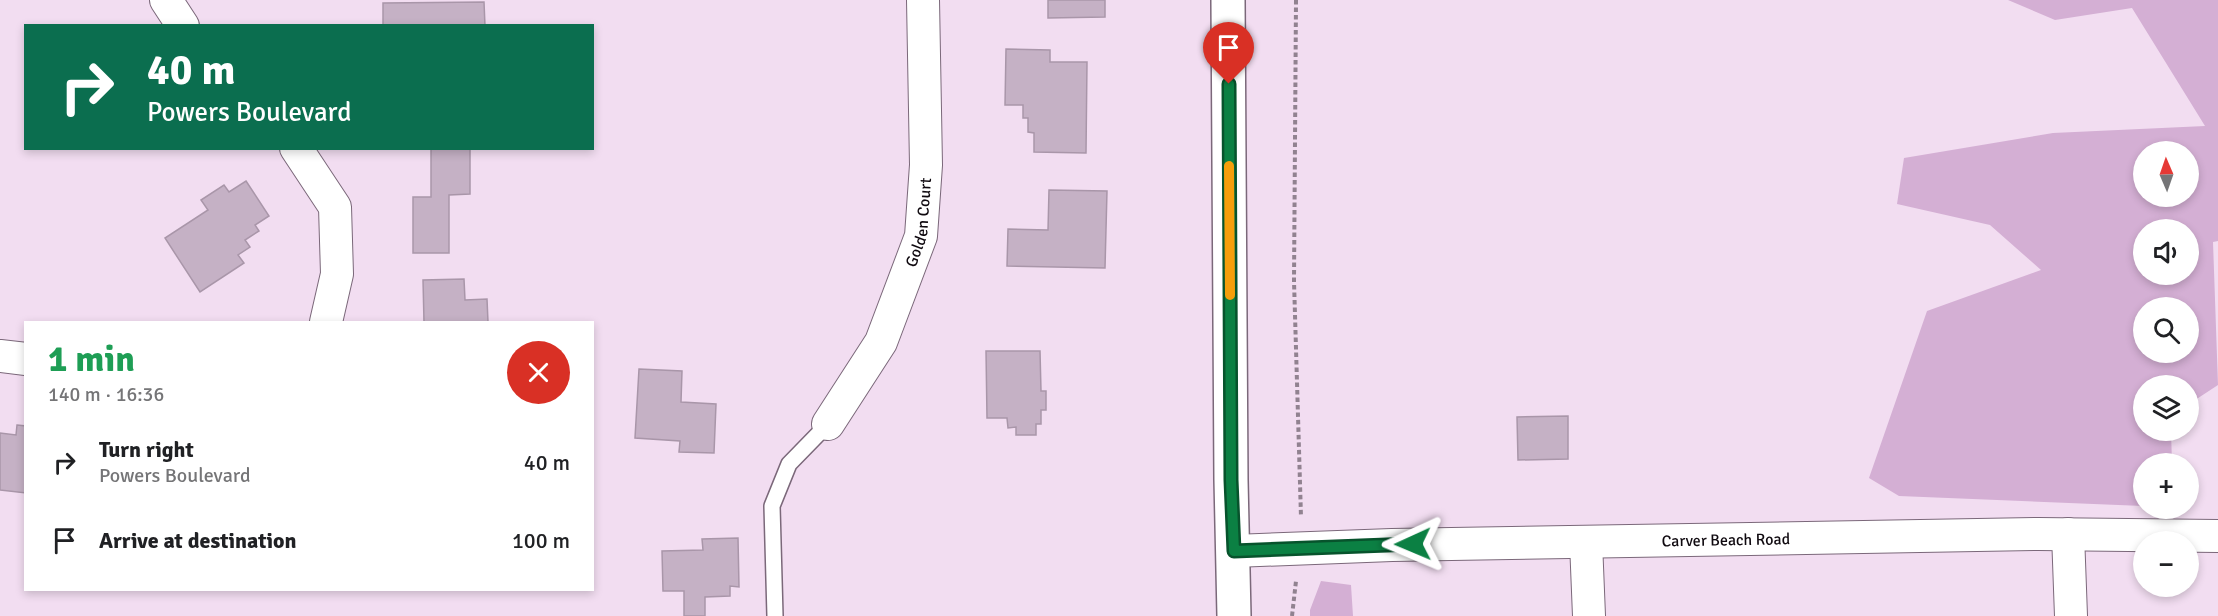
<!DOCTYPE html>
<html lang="en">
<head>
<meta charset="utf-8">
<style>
	body { margin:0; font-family:Signika,sans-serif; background:#f2f2f2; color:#202124; height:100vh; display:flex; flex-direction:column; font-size:22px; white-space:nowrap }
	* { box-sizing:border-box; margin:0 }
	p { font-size:20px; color:#757577 }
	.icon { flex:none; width:33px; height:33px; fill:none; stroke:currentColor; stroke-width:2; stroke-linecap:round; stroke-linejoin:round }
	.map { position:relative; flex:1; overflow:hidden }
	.sheet { position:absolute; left:24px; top:321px; width:570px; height:270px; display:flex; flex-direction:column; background:#fff; border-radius:0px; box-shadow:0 3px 9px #0003 }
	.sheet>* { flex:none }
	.top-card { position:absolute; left:24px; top:24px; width:570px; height:126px; border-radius:0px; box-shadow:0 3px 9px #0003; background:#0b6e4f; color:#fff; overflow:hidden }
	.needle { width:39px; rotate:358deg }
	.buttons { position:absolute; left:2133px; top:141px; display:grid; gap:12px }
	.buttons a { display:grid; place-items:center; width:66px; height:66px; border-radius:50%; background:#fff; box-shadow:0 3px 9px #0003; font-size:30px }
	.pin { position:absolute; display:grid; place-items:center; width:51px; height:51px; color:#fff; margin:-62px -26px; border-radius:50% 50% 50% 0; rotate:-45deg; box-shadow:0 0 6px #0007 }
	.pin .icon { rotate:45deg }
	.me { position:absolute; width:66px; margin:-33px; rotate:269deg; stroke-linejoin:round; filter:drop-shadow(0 0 4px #0008) }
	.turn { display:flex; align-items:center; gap:21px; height:126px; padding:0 24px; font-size:27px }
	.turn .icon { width:78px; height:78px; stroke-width:2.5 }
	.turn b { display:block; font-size:42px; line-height:51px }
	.round { display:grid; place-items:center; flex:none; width:63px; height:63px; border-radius:32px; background:#f2f2f2 }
	.head { display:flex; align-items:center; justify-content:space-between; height:102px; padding:0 24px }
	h1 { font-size:36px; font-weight:700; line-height:45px; color:#1e9e55 }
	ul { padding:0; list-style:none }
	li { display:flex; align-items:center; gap:18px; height:78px; padding:0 24px }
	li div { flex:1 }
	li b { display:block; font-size:22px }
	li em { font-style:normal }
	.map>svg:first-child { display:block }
	.green { fill:#d4afd4; fill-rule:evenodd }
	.building { fill:#c5b1c5; stroke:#a996a9; stroke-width:1.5 }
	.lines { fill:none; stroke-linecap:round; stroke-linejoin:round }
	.lane-casing { stroke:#7b687a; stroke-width:18 }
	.street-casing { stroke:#7b687a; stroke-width:34 }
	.secondary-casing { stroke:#7b687a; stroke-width:36 }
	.path { stroke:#918290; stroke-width:4; stroke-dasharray:4.5 3; stroke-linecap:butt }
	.lane { stroke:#fff; stroke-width:15 }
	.street { stroke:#fff; stroke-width:32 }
	.secondary { stroke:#fff; stroke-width:33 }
	.route-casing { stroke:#07532c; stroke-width:15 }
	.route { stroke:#0b8043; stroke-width:10 }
	.slow { stroke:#f59e0b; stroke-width:10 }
	.labels { text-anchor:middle; stroke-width:4.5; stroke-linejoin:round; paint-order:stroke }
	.street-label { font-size:16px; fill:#0f090f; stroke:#f2ddf1 }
</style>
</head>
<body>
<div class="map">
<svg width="2218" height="616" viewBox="0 0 2218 616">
	<rect width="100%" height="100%" fill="#f2ddf1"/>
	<path class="green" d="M2008,0H2218V241L2213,242L2218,385L2189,404L2188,386H2144V430L2171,431L2172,463L2144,464L2143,506L1899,496L1869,478L1927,311L2041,270L1990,225L1897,204L1904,158L2053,133L2205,126L2132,8L2055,20ZM2144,152H2188V196H2144ZM2144,230H2188V274H2144ZM2144,308H2188V352H2144Z
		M1321,581L1351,585L1353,616H1310V610Z"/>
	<path class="building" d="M1048,0H1105V17L1048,18Z
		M484,2L485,26H383V3Z
		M1006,49L1050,50V62H1087L1086,153L1034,152V133L1028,132V118H1023V105H1005Z
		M431,148H470V194L449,195V253H413V197H431Z
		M246,181L269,216L255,225L259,231L245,240L250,247L238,255L244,263L200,292L165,238L208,210L201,200L224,185L229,192Z
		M1049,190L1107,191L1105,268L1007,266L1008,229L1048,230Z
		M464,279L465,300L487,299L488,322H424L423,280Z
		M986,351H1040L1041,391H1046V410H1041V424H1036V435H1016V427L1008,428L1007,418H987Z
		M639,369L682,371L681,402L716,404L714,453L679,452L680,441L635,438Z
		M1568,416V459L1518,460L1517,417Z
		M17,425L26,426V493L0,490V433L16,435Z
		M738,538L739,587L730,586V596L705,597V616H684V591H663L662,551L703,550L702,539Z"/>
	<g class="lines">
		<g class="lane-casing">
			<path id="lane" d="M775,616L772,506L789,464L828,424"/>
		</g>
		<g class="street-casing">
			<g id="street">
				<path d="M166,0L183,26"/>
				<path d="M296,148L335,207L337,274L326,322"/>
				<path d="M0,356L26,359"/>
				<path id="s1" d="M828,424L881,342L921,236L926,165L923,0"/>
				<path d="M2068,534L2071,616"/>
				<path d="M1586,542L1589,616"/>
				<path id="s2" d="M1234,551L1392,545L2039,534L2218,536"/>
			</g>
		</g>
		<g class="secondary-casing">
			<path id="secondary" d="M1228,0L1231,480L1234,616"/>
		</g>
		<path class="path" d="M1296,0L1294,281L1301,517
			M1292,616L1296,581"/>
		<use href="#lane" class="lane"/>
		<use href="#street" class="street"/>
		<use href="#secondary" class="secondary"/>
	</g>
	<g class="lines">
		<g class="route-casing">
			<path id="route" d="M1229,84L1231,480L1234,551L1413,544"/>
		</g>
		<use href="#route" class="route"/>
		<path class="slow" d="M1229,166L1230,295"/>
	</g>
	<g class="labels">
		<g class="street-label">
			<text dy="6" stroke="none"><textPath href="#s1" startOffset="224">Golden Court</textPath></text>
			<text dy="6" stroke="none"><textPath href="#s2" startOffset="492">Carver Beach Road</textPath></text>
		</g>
	</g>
</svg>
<div class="buttons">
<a><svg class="needle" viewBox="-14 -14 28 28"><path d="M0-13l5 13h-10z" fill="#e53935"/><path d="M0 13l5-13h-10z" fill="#757577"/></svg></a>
<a><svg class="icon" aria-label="sound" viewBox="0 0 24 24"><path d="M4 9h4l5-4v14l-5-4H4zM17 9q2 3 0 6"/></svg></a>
<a><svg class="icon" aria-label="search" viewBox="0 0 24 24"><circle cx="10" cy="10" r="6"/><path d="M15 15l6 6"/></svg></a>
<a><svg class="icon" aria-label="layers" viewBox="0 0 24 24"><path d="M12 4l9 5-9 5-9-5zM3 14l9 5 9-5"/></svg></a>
<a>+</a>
<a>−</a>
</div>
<div class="pin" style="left:1229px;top:84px;background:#d93025"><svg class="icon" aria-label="arrive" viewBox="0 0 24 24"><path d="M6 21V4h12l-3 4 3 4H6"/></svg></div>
<svg class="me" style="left:1413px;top:544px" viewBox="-20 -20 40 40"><path d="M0-17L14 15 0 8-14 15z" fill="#0b8043" stroke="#fff" stroke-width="4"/></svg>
<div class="top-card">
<div class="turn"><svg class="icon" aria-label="right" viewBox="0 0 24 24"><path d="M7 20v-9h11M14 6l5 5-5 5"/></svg><div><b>40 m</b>Powers Boulevard</div></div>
</div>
<section class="sheet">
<div class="head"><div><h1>1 min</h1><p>140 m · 16:36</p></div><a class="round" style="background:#d93025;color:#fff"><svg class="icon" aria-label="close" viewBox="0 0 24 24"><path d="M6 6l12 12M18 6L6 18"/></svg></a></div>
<ul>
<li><svg class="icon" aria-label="right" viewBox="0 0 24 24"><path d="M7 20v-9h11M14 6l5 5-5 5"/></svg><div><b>Turn right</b><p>Powers Boulevard</p></div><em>40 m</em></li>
<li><svg class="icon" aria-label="arrive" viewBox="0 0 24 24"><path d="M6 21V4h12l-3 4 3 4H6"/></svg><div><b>Arrive at destination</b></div><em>100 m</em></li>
</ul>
</section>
</div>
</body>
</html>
